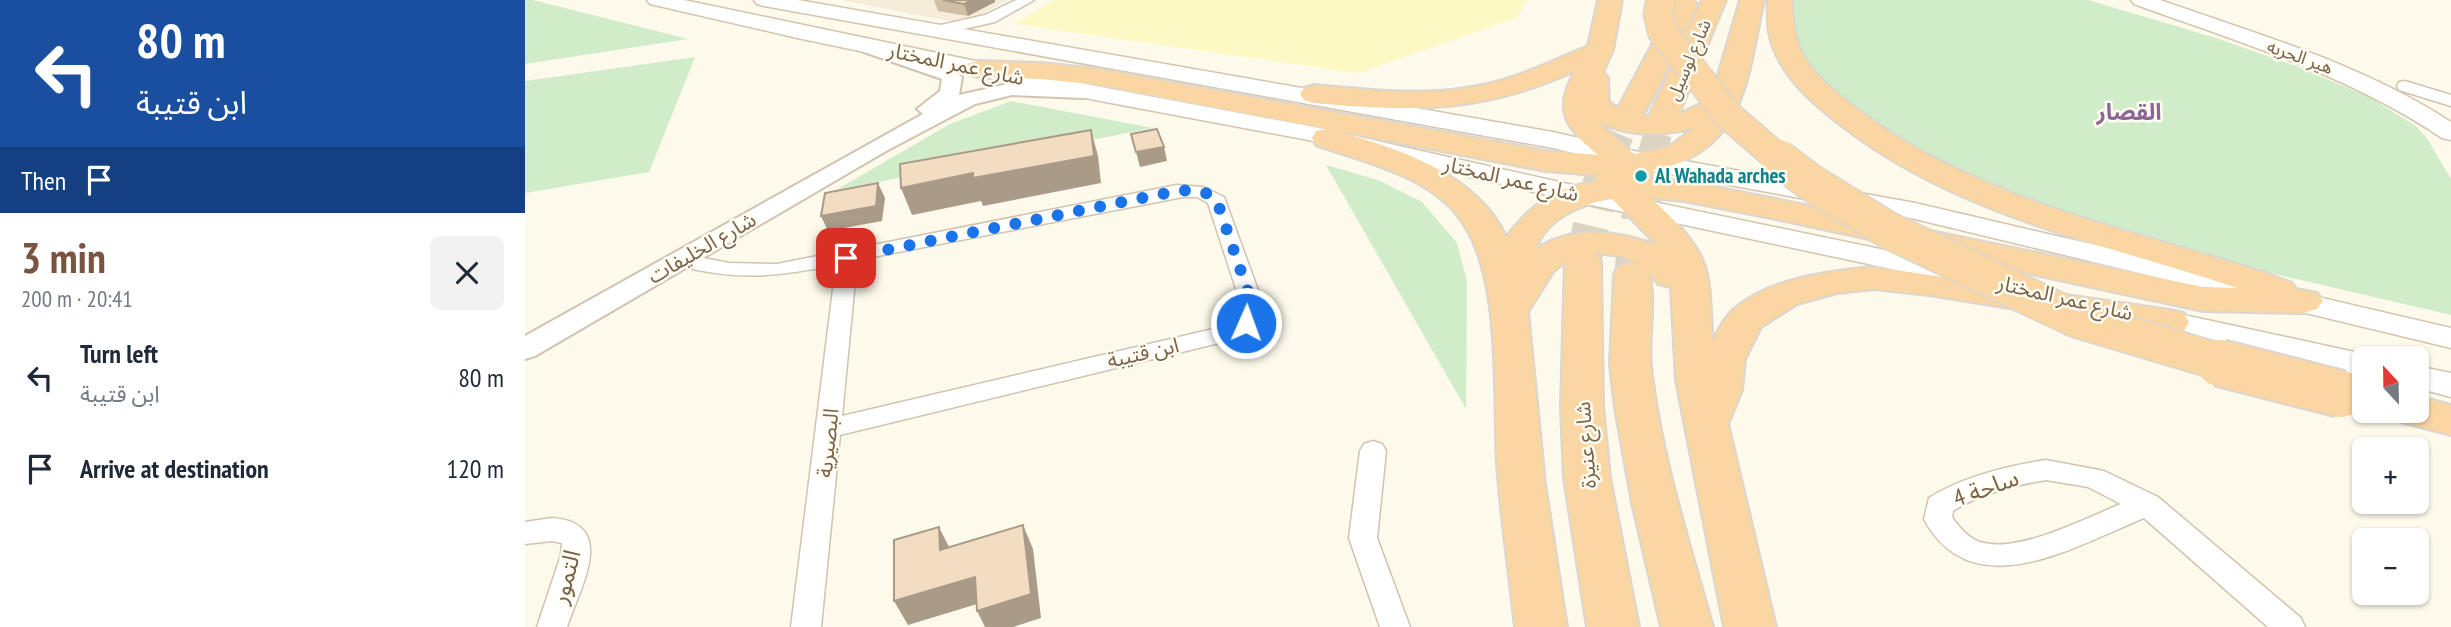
<!DOCTYPE html>
<html lang="en">
<head>
<meta charset="utf-8">
<style>
	body { margin:0; font-family:"PT Sans Narrow","Noto Sans Arabic",sans-serif; background:#f2f2f3; color:#1f2937; height:100vh; display:flex; flex-direction:column; font-size:26px; white-space:nowrap }
	* { box-sizing:border-box; margin:0 }
	p { font-size:23px; color:#747a83 }
	.icon { flex:none; width:38px; height:38px; fill:none; stroke:currentColor; stroke-width:2; stroke-linecap:round; stroke-linejoin:round }
	.map { position:relative; flex:1; overflow:hidden }
	.drawer { display:flex; flex-direction:column; background:#fff; width:525px }
	.drawer>* { flex:none }
	.hud { background:#1a4fa0; color:#fff; overflow:hidden }
	.needle { width:46px; rotate:338deg }
	.tools { position:absolute; left:1827px; top:346px; display:grid; gap:14px }
	.tools a { display:grid; place-items:center; width:77px; height:77px; border-radius:10px; background:#fff; box-shadow:0 2px 5px #0004; font-size:35px }
	.pin { position:absolute; display:grid; place-items:center; width:60px; height:60px; color:#fff; margin:-30px; border-radius:14px; box-shadow:0 4px 10px #0006 }
	.me { position:absolute; width:77px; margin:-38px; rotate:2deg; stroke-linejoin:round; filter:drop-shadow(0 0 5px #0008) }
	.turn { display:flex; align-items:center; gap:24px; height:147px; padding:0 21px; font-size:32px }
	.turn .icon { width:91px; height:91px; stroke-width:2.5 }
	.turn b { display:block; font-size:49px; line-height:60px }
	.then { display:flex; align-items:center; height:66px; padding:0 21px; background:#0003; gap:14px; font-size:26px }
	.round { display:grid; place-items:center; flex:none; width:74px; height:74px; border-radius:10px; background:#f2f2f3 }
	.headline { display:flex; align-items:center; justify-content:space-between; height:119px; padding:0 21px }
	h1 { font-size:42px; font-weight:700; line-height:52px; color:#7a5441 }
	ul { padding:0; list-style:none }
	li { display:flex; align-items:center; gap:21px; height:91px; padding:0 21px }
	li div { flex:1 }
	li b { display:block; font-size:26px }
	li em { font-style:normal }
	main { display:flex; flex:1; min-height:0 }
	.map>svg:first-child { display:block }
	.residential { fill:#f5ecd9 }
	.green { fill:#d1ecc8 }
	.sand { fill:#fdf9c5 }
	.lines { fill:none; stroke-linecap:round; stroke-linejoin:round }
	.trunk-tunnel-far1 { stroke:#dcd4c3; stroke-width:28; stroke-dasharray:28 14; stroke-linecap:butt }
	.trunk-tunnel { stroke:#dcd4c3; stroke-width:36; stroke-dasharray:36 18; stroke-linecap:butt }
	.minor-casing { stroke:#d1c3af; stroke-width:3 }
	.tertiary-casing { stroke:#d1c3af; stroke-width:4 }
	.secondary-casing { stroke:#d4c4ad; stroke-width:3 }
	.trunk-casing { stroke:#dcd6d0; stroke-width:4 }
	.minor { fill:#fff; fill-rule:evenodd }
	.tertiary { fill:#fff; fill-rule:evenodd }
	.secondary { fill:#fff; fill-rule:evenodd }
	.trunk { fill:#fad6a2; fill-rule:evenodd }
	.trunk-bridge-far2-casing { stroke:#dcd6d0; stroke-width:31; stroke-linecap:butt }
	.trunk-bridge-far1-casing { stroke:#dcd6d0; stroke-width:39; stroke-linecap:butt }
	.trunk-bridge-casing { stroke:#dcd6d0; stroke-width:50; stroke-linecap:butt }
	.trunk-bridge-far2 { stroke:#fad6a2; stroke-width:28 }
	.trunk-bridge-far1 { stroke:#fad6a2; stroke-width:36 }
	.trunk-bridge { stroke:#fad6a2; stroke-width:46 }
	.wall { fill:#d1bea7 }
	.shaded-wall { fill:#aa9b88 }
	.building { fill:#f3ddc2; stroke:#aa9b88; stroke-width:2 }
	.route { stroke:#1a73e8; stroke-width:12; stroke-dasharray:0 21.6 }
	.culture-dot { fill:#0f9aa8; stroke:#fffcf2; stroke-width:2.5 }
	.labels { text-anchor:middle; stroke-width:5; stroke-linejoin:round; paint-order:stroke }
	.far-street-label { font-size:18px; fill:#7a634c; stroke:#fffcf2 }
	.street-label { font-size:21px; fill:#7a634c; stroke:#fffcf2 }
	.culture-label { font-size:21px; font-weight:bold; fill:#0d838f; stroke:#fffcf2; text-anchor:start }
	.far-district-label { font-size:23px; font-weight:bold; fill:#8c6595; stroke:#fffcf2 }
	.near-street-label { font-size:24px; fill:#7a634c; stroke:#fffcf2 }
</style>
</head>
<body>
<main>
<section class="drawer">
<div class="hud">
<div class="turn"><svg class="icon" aria-label="left" viewBox="0 0 24 24"><path d="M17 20v-9H6M10 6l-5 5 5 5"/></svg><div><b>80 m</b>ابن قتيبة</div></div>
<div class="then">Then<svg class="icon" aria-label="arrive" viewBox="0 0 24 24"><path d="M6 21V4h12l-3 4 3 4H6"/></svg></div>
</div>
<div class="headline"><div><h1>3 min</h1><p>200 m · 20:41</p></div><a class="round"><svg class="icon" aria-label="close" viewBox="0 0 24 24"><path d="M6 6l12 12M18 6L6 18"/></svg></a></div>
<ul>
<li><svg class="icon" aria-label="left" viewBox="0 0 24 24"><path d="M17 20v-9H6M10 6l-5 5 5 5"/></svg><div><b>Turn left</b><p>ابن قتيبة</p></div><em>80 m</em></li>
<li><svg class="icon" aria-label="arrive" viewBox="0 0 24 24"><path d="M6 21V4h12l-3 4 3 4H6"/></svg><div><b>Arrive at destination</b></div><em>120 m</em></li>
</ul>
</section>
<div class="map">
<svg width="1926" height="627" viewBox="0 0 1926 627">
	<rect width="100%" height="100%" fill="#fdf9eb"/>
	<path class="residential" d="M317,0H482L439,24Z"/>
	<path class="green" d="M0,0H8L163,39L0,64Z
		M1267,0H1563L1691,38L1771,66L1844,97L1891,126L1903,140L1926,179V315L1724,268L1493,201L1386,150L1307,92L1280,62L1267,34Z
		M170,57L124,172L0,193V81Z
		M486,101L628,128L311,190L425,124Z
		M801,165L853,180L897,202L932,243L942,281L941,409Z"/>
	<path class="sand" d="M530,0H1002L991,18L833,73L489,24Z"/>
	<g class="lines">
		<path class="trunk-tunnel-far1" d="M1084,160L1103,116
			M1125,160L1137,120"/>
		<path class="trunk-tunnel" d="M1058,261L1079,170L1084,158
			M1107,274L1119,182L1126,158"/>
		<g class="minor-casing">
			<path id="minor" d="M491,0H509L470,22L412,35L404,30L407,27L460,15Z
				M1880,81L1926,95V106L1874,90L1872,86L1874,82Z
				M652,185L678,187L699,197L738,304C737,329 715,337 694,343L315,435L296,627H266L311,265C248,277 213,281 150,265L147,260L150,255L158,254L204,263L252,264ZM658,197H672L683,203L716,304C714,320 702,324 688,329L317,416L332,260Z
				M848,441L857,444L861,451L852,538L885,627H855L824,538L835,451L839,444Z
				M1521,460L1579,471L1633,497L1776,618L1780,627H1743L1619,518C1550,546 1447,609 1399,519L1404,498C1437,477 1482,466 1521,460ZM1521,480L1563,487L1596,504C1561,518 1493,554 1455,542C1443,538 1434,527 1427,517L1428,511C1454,494 1490,485 1521,480Z
				M27,518C94,523 55,587 42,627H12L36,555L37,543L27,541L0,544V522Z"/>
		</g>
		<g class="tertiary-casing">
			<path id="tertiary" d="M346,42L427,68L437,77L434,95L487,83L557,86L564,88L567,92L564,96L557,98L487,95L450,104L361,151L10,356L0,359V336L398,114L392,109L415,91L417,79L339,52L336,48Z"/>
		</g>
		<g class="secondary-casing">
			<path id="secondary" d="M122,0H159L570,86L794,128L1052,186L1442,267L1453,270L1457,276L1453,282L1442,285L1052,202L794,142L570,100L277,39L125,4Z
				M229,0H273L1028,132L1122,154L1390,203L1926,328V348L1390,219L1122,170L1028,148L239,6L232,4Z
				M1606,0H1635C1735,35 1837,64 1926,122V140L1917,138C1822,74 1716,43 1609,4Z
				M1622,307L1839,354L1852,359H1839V376L1611,324L1606,317L1611,310Z
				M1892,366L1926,373V397L1892,388Z"/>
		</g>
		<g class="trunk-casing">
			<path id="trunk" d="M1073,0H1097L1088,50L1078,72L1083,78L1084,102L1093,108L1151,0H1169L1172,5L1158,39L1118,116H1124L1177,0H1201L1154,114L1186,99L1215,0H1239C1222,77 1221,153 1128,170L1125,179L1159,181L1246,198L1678,287L1712,288C1575,242 1433,216 1317,126C1290,105 1260,80 1248,47C1242,32 1242,16 1243,0H1267C1268,20 1269,39 1279,57C1292,79 1316,97 1336,112C1456,201 1601,228 1740,273L1767,283L1771,289L1792,293L1798,301L1792,309L1779,313L1678,311L1246,218L1159,201L1126,198C1147,218 1176,244 1182,274C1187,295 1185,319 1188,340C1193,331 1200,316 1209,309C1246,278 1303,271 1349,267L1645,310L1659,313L1664,322L1659,331L1645,334L1404,295L1349,289L1312,293L1272,304L1236,327L1220,359L1217,390L1203,424L1251,627H1199L1151,380L1146,287L1133,284L1123,271C1132,293 1123,341 1126,367C1136,455 1164,542 1188,627H1136L1107,503L1090,408L1085,365L1089,274L1094,266L1107,263L1114,265L1096,256L1071,253L1076,261L1078,406L1085,478L1114,627H1062L1039,478L1036,406L1040,262L1028,272L1003,312L1020,484L1042,627H990C984,572 976,518 972,463C968,393 978,270 932,215C899,174 838,162 791,145L787,138L791,131L802,129L574,85L516,79L454,77L444,75L440,69L444,63L454,61L516,63L574,69L1021,151L1073,155C1041,128 1027,111 1050,71C957,113 888,112 789,103L779,100L775,94L779,88L789,85C846,90 905,98 962,84C997,76 1030,60 1063,46ZM1073,122C1103,137 1137,136 1169,128L1145,146L1109,154ZM802,129L1021,171L1071,175L1069,182C1029,187 1005,206 981,237C953,173 866,145 802,129ZM1087,199L1133,246C1094,230 1047,225 1011,249C1021,218 1058,203 1087,199Z
				M1892,396L1926,405V435L1876,422L1870,411H1892Z"/>
		</g>
		<use href="#minor" class="minor"/>
		<use href="#tertiary" class="tertiary"/>
		<use href="#secondary" class="secondary"/>
		<use href="#trunk" class="trunk"/>
		<g class="trunk-bridge-far2-casing">
			<path id="trunk-bridge-far2" d="M1136,0L1133,14L1137,31L1204,116L1255,160"/>
		</g>
		<g class="trunk-bridge-far1-casing">
			<path id="trunk-bridge-far1" d="M1253,158L1285,182L1363,230L1551,319L1702,364"/>
		</g>
		<g class="trunk-bridge-casing">
			<path id="trunk-bridge" d="M1695,363L1816,394"/>
		</g>
		<use href="#trunk-bridge-far2" class="trunk-bridge-far2"/>
		<use href="#trunk-bridge-far1" class="trunk-bridge-far1"/>
		<use href="#trunk-bridge" class="trunk-bridge"/>
	</g>
	<path class="wall" d="M409,0H470V2L443,16L413,11Z"/>
	<path class="shaded-wall" d="M446,0H470V2L443,16L439,4Z
		M566,130L573,156L576,183L458,206L456,201L387,215L376,188Z
		M639,147L642,161L615,167L611,152Z
		M353,183L360,198L357,221L303,231L296,216Z
		M498,525L508,549L516,618L488,627H460L452,611Z
		M414,527L426,551L415,550Z
		M450,577L462,601L383,625L369,601Z"/>
	<path class="building" d="M418,0H446L439,4Z
		M632,129L639,147L611,152L606,134Z
		M566,130L569,156L448,178V173L376,188L375,164Z
		M353,183L351,206L296,216L300,193Z
		M498,525L506,594L452,611L450,577L369,601V540L414,527L415,550Z"/>
	<g class="lines">
		<path class="route" d="M321,258L652,191C667,190 681,189 692,201L727,304V313L721,323"/>
	</g>
	<circle class="culture-dot" cx="1116" cy="176" r="7"/>
	<g class="labels">
		<g class="far-street-label">
			<text transform="translate(1775 57) rotate(20)" y="6">هير الحربه</text>
			<text transform="translate(1164 60) rotate(-67)" y="6">شارع لوسيل</text>
		</g>
		<g class="street-label">
			<text transform="translate(431 64) rotate(12)" y="7">شارع عمر المختار</text>
			<text transform="translate(986 179) rotate(13)" y="7">شارع عمر المختار</text>
			<text transform="translate(177 248) rotate(-30)" y="7">شارع الخليفات</text>
			<text transform="translate(1540 298) rotate(13)" y="7">شارع عمر المختار</text>
			<text transform="translate(618 353) rotate(-13)" y="7">ابن قتيبة</text>
			<text transform="translate(303 443) rotate(-84)" y="7">البصيرية</text>
			<text transform="translate(1061 445) rotate(-94)" y="7">شارع عنيزة</text>
		</g>
		<g class="culture-label">
			<text x="1130" y="183">Al Wahada arches</text>
		</g>
		<g class="far-district-label">
			<text x="1604" y="120">القصار</text>
		</g>
		<g class="near-street-label">
			<text transform="translate(1461 488) rotate(-20)" y="8">ساحة 4</text>
			<text transform="translate(41 577) rotate(-75)" y="8">التمور</text>
		</g>
	</g>
</svg>
<div class="tools">
<a><svg class="needle" viewBox="-14 -14 28 28"><path d="M0-13l5 13h-10z" fill="#e53935"/><path d="M0 13l5-13h-10z" fill="#747a83"/></svg></a>
<a>+</a>
<a>−</a>
</div>
<div class="pin" style="left:321px;top:258px;background:#d93025"><svg class="icon" aria-label="arrive" viewBox="0 0 24 24"><path d="M6 21V4h12l-3 4 3 4H6"/></svg></div>
<svg class="me" style="left:721px;top:323px" viewBox="-20 -20 40 40"><circle r="17" fill="#1a73e8" stroke="#fff" stroke-width="3"/><path d="M0-11L8 9 0 5-8 9z" fill="#fff"/></svg>
</div>
</main>
</body>
</html>
